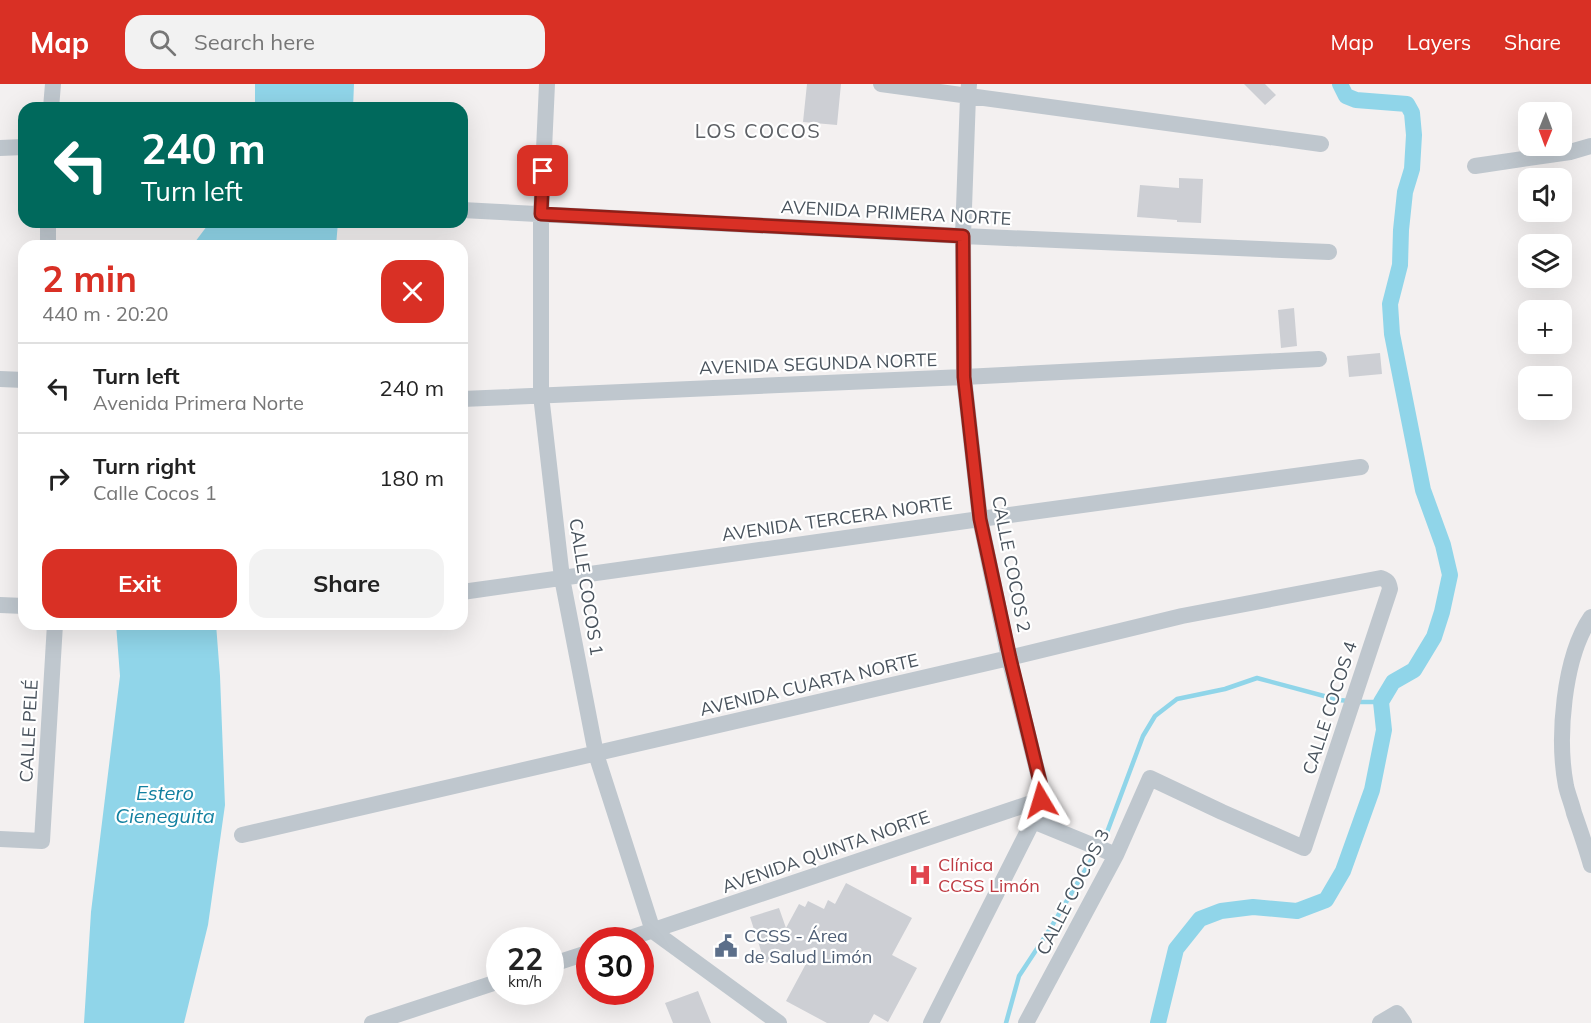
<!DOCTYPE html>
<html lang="en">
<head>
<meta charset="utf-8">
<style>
	body { margin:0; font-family:Mulish,sans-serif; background:#f2f2f2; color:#222; height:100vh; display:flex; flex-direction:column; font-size:22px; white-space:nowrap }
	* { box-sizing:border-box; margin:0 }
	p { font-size:20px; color:#767676 }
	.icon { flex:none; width:33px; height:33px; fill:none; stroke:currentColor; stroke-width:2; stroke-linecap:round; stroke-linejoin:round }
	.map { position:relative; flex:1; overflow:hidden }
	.panel { position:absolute; left:18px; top:156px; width:450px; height:390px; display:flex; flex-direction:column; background:#fff; border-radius:18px; box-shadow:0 6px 24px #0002 }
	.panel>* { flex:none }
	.top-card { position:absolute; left:18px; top:18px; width:450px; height:126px; border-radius:18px; box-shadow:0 6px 24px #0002; background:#00695c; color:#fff; overflow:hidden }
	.needle { width:39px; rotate:181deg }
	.buttons { position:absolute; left:1518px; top:18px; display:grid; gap:12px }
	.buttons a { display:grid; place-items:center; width:54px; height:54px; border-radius:12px; background:#fff; box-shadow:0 6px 24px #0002; font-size:30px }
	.speed { position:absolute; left:486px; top:843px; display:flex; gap:12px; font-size:30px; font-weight:700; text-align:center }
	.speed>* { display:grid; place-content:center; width:78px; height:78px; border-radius:50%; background:#fff; box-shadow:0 6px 24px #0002; line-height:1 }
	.speed small { font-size:15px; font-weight:400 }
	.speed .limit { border:9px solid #d22; background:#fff; color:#111 }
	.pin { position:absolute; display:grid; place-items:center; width:51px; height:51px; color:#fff; margin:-26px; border-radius:12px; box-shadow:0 3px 9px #0006 }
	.me { position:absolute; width:66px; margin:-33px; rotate:353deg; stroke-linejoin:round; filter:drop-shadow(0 0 4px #0008) }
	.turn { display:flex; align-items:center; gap:21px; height:126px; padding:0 24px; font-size:27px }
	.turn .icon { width:78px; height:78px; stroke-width:2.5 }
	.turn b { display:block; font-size:42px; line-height:51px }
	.round { display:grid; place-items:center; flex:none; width:63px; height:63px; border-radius:18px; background:#f2f2f2 }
	.head { display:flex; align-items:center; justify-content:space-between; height:102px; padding:0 24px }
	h1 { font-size:36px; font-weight:700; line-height:45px; color:#d93025 }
	.action { display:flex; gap:12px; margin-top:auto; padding:12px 24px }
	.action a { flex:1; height:69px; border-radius:18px; background:#d93025; color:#fff; font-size:24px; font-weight:700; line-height:69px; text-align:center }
	.action a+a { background:#f2f2f2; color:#222 }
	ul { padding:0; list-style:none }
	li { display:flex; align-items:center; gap:18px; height:90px; padding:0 24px; border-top:2px solid #e0e0e0 }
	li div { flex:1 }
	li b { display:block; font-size:22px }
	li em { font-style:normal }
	header { display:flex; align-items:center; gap:36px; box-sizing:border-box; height:84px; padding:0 30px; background:#d93025; color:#fff }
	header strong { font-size:28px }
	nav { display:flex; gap:33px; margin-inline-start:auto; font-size:21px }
	.search { width:420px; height:54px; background:#f2f2f2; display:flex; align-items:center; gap:15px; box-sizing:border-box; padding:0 21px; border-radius:18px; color:#767676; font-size:22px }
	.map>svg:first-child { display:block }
	.water { fill:#90d5e9 }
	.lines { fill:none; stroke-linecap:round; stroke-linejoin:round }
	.stream { stroke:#90d5e9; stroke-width:4.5 }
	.canal { stroke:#90d5e9; stroke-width:16 }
	.building { fill:#cdcfd4 }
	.minor { stroke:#bfc7ce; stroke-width:16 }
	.route-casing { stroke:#8d1f18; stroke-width:15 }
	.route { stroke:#d93025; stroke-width:10 }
	.labels { text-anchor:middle; stroke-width:4.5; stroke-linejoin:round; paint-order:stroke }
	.street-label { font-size:18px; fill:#49535d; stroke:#fff }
	.health-label { font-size:18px; fill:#be3a42; stroke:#fff; text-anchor:start }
	.service-label { font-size:18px; fill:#4e5e75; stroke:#fff; text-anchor:start }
	.neighbourhood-label { font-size:20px; letter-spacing:1.5px; fill:#5d6065; stroke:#fff }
	.water-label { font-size:20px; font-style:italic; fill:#1280a0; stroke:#fff }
</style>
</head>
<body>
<header>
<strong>Map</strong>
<div class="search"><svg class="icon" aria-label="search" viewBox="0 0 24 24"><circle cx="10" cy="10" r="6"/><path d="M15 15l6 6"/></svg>Search here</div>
<nav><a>Map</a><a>Layers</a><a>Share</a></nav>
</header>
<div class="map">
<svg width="1591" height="939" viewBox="0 0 1591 939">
	<rect width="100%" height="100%" fill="#f3f0f0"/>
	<path class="water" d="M255,0H354L353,24H255Z
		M210,138H338L336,162H192Z
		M116,540H216L220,592L225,721L208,841L184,939H84L91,828L120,592Z"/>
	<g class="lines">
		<path class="stream" d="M1358,618H1381
			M1101,760L1106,751L1143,652L1155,632L1177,615L1225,605L1257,594L1339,616L1349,617
			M1006,939L1019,892L1050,845L1096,768"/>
		<path class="canal" d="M1158,939L1176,865L1200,835L1221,827L1253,823L1297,827L1326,816L1343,787L1372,706L1384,646L1381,618L1393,598L1414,586L1434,553L1442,528L1450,491L1443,461L1423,406L1392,250L1390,220L1400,181L1401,146L1405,108L1412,85L1414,51L1412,29L1407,20L1356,16L1346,12L1340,0"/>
	</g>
	<path class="building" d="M807,0H841L837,41L803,38Z
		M1244,0H1265L1276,11L1265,21Z
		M1179,94L1203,95L1201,139L1177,138V136L1137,133L1140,101L1179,104Z
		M1294,224L1297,262L1281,264L1278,226Z
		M1380,269L1382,290L1349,293L1347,272Z
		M846,799L912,834L892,871L917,884L888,938L874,930L869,939H827L786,917L815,863L765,879L750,833L779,824L786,844L799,820L805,823L808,817L824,825L828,816L835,820Z
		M698,907L711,939H673L665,919Z"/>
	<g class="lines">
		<path class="minor" d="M547,0L541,131V311L562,494L596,670L653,847L779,939
			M881,0L1321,60
			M51,24L53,0
			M0,64L24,63
			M1475,82L1570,68L1591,62
			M462,126L963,152L1329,168
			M48,162V138
			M0,295L24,296
			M462,315L964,293L1319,275
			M462,508L980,435L1361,383
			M0,521L24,522
			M1591,533C1563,574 1557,655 1566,702C1568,711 1572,720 1574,729C1580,746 1586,763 1591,781
			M1033,737L1116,771
			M242,751L1009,574L1182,532L1381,494C1387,496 1389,498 1390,505L1304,764L1222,728L1150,694L1116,771L1026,939
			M0,755L42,757L55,540
			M624,856L1040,716
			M550,881L590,868
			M372,939L500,897
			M931,939L1033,737L1040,716V698L1009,574L980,435L964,293L963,152L968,12L969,0
			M1380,939L1397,929L1404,939"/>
	</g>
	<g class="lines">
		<g class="route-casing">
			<path id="route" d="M543,87L541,130L963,152L964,293L980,435L1010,574L1040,698L1041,716"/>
		</g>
		<use href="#route" class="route"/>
	</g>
	<defs>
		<g id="hospital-bare" transform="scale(1.8)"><path d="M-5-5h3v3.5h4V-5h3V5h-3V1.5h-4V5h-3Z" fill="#e0444e" stroke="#fff" stroke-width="2.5" paint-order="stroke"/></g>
		<g id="civic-bare" transform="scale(1.8)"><path d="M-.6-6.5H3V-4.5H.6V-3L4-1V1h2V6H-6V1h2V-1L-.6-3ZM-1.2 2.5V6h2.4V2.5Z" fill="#5c6f8a" stroke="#fff" stroke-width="2.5" paint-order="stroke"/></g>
	</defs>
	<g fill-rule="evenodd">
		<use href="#hospital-bare" x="920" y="791"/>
		<use href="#civic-bare" x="726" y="862"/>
	</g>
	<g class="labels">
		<g class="street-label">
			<text transform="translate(896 129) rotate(3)" y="6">AVENIDA PRIMERA NORTE</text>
			<text transform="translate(818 280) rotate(-2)" y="6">AVENIDA SEGUNDA NORTE</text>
			<text transform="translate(837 435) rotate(-8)" y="6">AVENIDA TERCERA NORTE</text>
			<text transform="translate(1011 480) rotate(79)" y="6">CALLE COCOS 2</text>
			<text transform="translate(586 503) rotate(81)" y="6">CALLE COCOS 1</text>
			<text transform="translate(809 601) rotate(-13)" y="6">AVENIDA CUARTA NORTE</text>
			<text transform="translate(1330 624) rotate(-72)" y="6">CALLE COCOS 4</text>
			<text transform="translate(29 647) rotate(-87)" y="6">CALLE PELÉ</text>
			<text transform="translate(826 768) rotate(-19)" y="6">AVENIDA QUINTA NORTE</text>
			<text transform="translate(1073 808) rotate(-63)" y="6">CALLE COCOS 3</text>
		</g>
		<g class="health-label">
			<text x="938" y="787">Clínica<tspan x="938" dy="21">CCSS Limón</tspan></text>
		</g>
		<g class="service-label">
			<text x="744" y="858">CCSS - Área<tspan x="744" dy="21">de Salud Limón</tspan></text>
		</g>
		<g class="neighbourhood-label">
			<text x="758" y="54">LOS COCOS</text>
		</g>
		<g class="water-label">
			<text x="165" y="716">Estero<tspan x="165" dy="23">Cieneguita</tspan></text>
		</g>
	</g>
</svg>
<div class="buttons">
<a><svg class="needle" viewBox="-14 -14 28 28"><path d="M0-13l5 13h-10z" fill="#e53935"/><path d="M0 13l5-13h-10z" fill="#767676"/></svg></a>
<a><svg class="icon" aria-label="sound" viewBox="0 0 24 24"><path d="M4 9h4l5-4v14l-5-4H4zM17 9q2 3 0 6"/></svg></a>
<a><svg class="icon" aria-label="layers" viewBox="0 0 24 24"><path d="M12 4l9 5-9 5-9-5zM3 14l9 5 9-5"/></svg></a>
<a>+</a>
<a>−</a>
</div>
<div class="speed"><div>22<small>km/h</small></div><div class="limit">30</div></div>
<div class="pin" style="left:543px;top:87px;background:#d93025"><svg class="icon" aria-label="arrive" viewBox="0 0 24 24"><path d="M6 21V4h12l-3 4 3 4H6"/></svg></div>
<svg class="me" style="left:1041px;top:716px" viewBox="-20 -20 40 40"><path d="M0-17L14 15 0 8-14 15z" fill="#d93025" stroke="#fff" stroke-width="4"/></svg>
<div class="top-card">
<div class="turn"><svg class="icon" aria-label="left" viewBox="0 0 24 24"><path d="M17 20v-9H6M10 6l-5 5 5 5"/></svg><div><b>240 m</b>Turn left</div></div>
</div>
<section class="panel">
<div class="head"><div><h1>2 min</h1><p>440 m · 20:20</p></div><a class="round" style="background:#d93025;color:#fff"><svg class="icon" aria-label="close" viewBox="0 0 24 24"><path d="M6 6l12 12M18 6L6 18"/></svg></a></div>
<ul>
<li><svg class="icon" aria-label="left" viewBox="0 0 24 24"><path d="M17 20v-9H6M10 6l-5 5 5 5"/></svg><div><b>Turn left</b><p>Avenida Primera Norte</p></div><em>240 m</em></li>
<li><svg class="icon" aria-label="right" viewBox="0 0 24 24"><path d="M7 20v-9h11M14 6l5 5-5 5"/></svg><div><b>Turn right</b><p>Calle Cocos 1</p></div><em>180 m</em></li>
</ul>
<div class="action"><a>Exit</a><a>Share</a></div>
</section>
</div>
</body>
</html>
